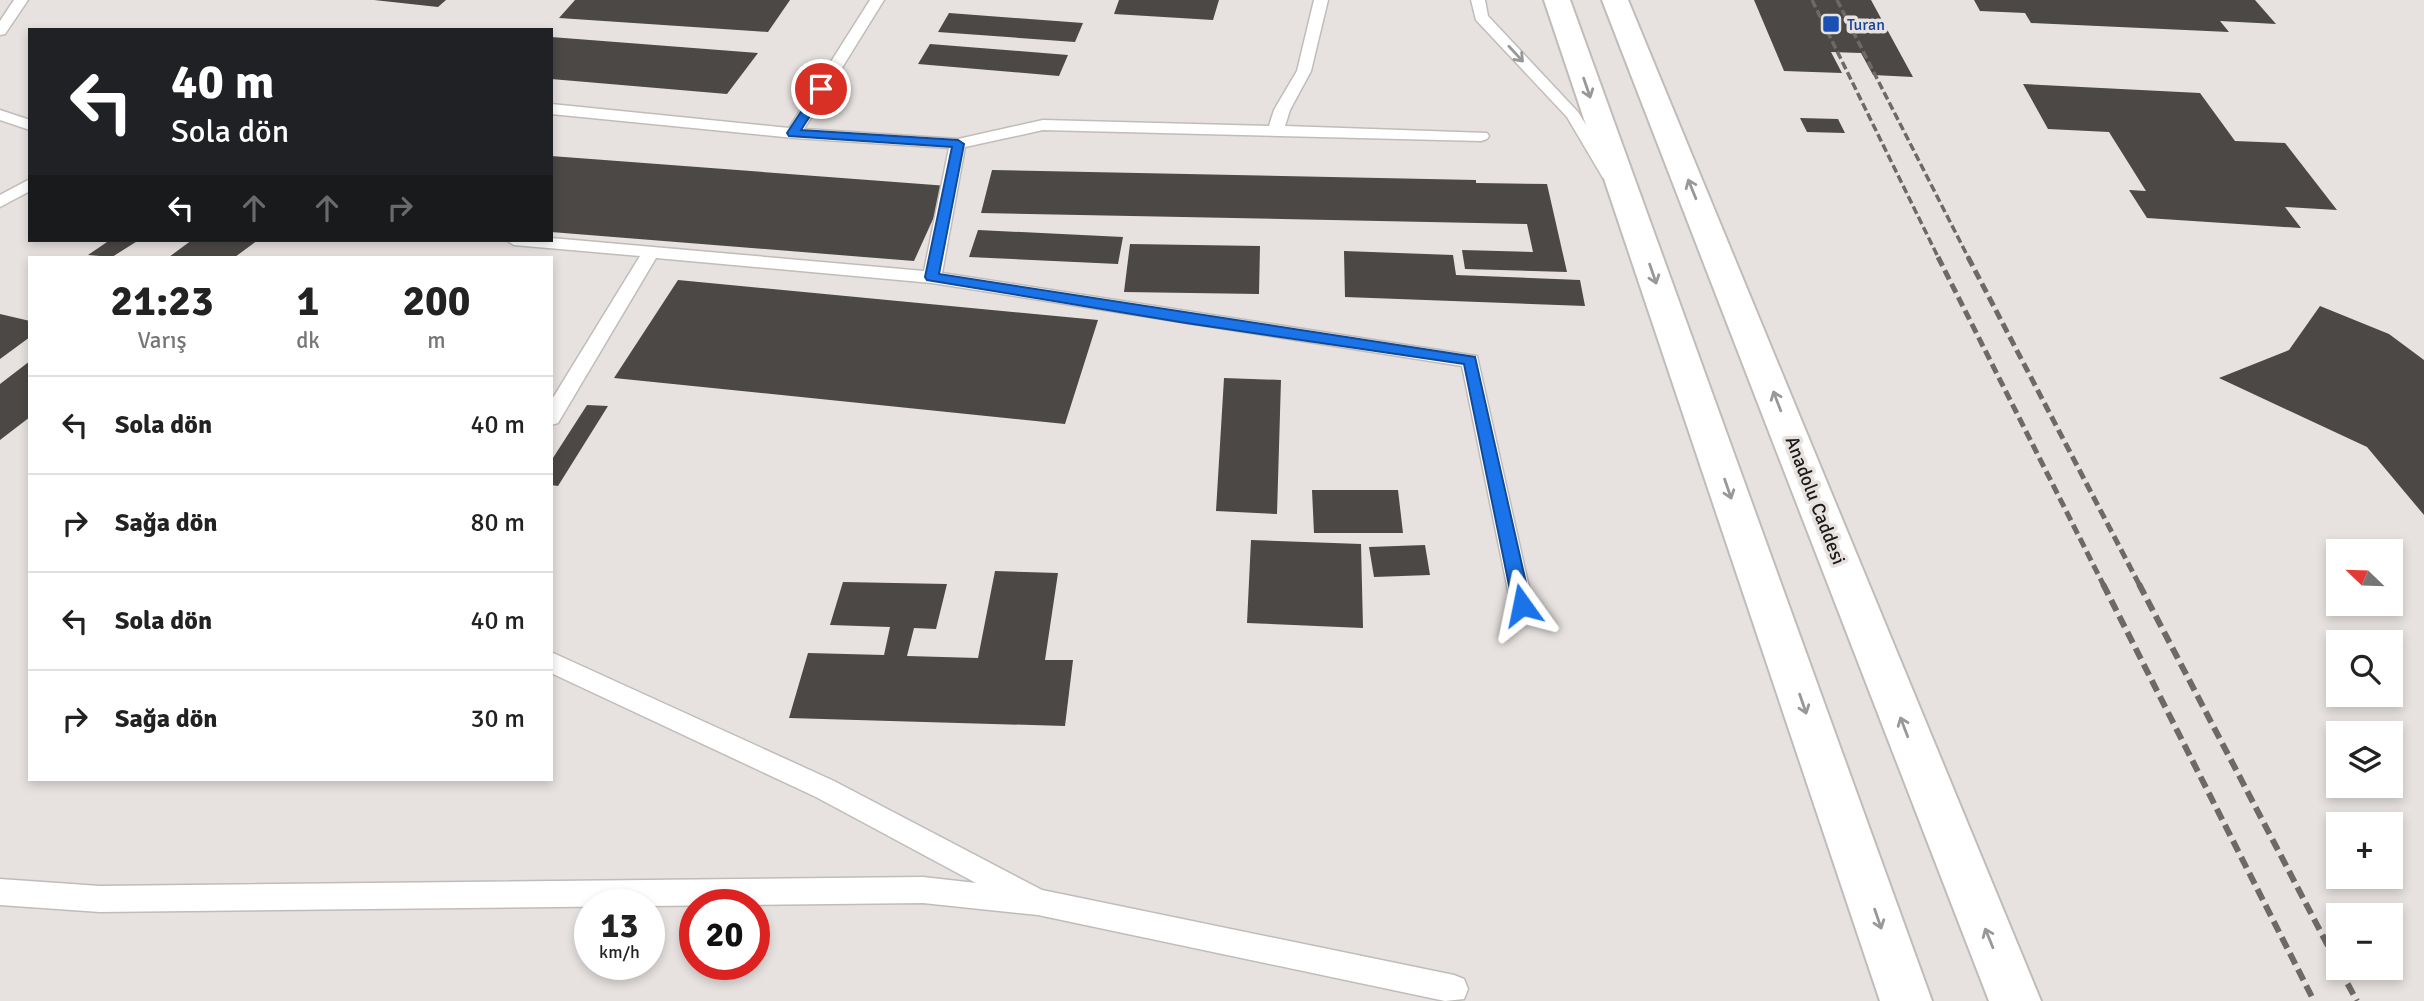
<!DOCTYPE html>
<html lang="tr">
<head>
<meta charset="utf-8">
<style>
	body { margin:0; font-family:Signika,sans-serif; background:#f6f6f6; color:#222; height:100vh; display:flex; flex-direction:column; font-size:26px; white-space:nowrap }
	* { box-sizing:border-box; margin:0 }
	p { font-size:23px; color:#767676 }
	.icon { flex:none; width:38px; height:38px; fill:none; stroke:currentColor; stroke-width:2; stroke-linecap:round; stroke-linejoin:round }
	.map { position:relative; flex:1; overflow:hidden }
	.side { position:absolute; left:28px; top:256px; width:525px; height:525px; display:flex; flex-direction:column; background:#fff; border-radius:0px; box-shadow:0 4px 10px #0003 }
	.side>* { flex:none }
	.guide { position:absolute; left:28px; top:28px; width:525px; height:214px; border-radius:0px; box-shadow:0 4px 10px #0003; background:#202124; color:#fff; overflow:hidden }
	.needle { width:46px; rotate:293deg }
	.fabs { position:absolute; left:2326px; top:539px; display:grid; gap:14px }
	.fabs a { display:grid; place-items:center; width:77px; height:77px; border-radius:0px; background:#fff; box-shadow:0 4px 10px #0003; font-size:35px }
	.speed { position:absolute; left:574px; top:889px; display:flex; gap:14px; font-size:35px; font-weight:700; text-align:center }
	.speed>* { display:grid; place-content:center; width:91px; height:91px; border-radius:50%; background:#fff; box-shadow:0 4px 10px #0003; line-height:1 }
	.speed small { font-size:18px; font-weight:400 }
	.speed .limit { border:10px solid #d22; background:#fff; color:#111 }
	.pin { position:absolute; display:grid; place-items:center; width:60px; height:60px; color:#fff; margin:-30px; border:4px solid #fff; border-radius:50%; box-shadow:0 2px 7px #0007 }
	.me { position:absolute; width:77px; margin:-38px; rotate:348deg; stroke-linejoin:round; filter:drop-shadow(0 0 5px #0008) }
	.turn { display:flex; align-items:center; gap:24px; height:147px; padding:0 28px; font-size:32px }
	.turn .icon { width:91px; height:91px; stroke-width:2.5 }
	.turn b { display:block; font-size:49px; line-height:60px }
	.lanes { display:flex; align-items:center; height:66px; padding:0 28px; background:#0003; justify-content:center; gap:35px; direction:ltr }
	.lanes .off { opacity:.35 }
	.eta { display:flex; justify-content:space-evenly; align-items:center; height:119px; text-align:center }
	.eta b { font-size:42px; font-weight:700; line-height:49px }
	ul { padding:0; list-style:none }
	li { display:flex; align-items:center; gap:21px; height:98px; padding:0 28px; border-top:2px solid #e0e0e0 }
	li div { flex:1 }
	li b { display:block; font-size:26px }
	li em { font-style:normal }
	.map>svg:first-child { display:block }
	.building { fill:#4b4845 }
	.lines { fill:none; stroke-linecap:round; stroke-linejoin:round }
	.service-casing { stroke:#c0bcb9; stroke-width:3 }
	.trunk-casing { stroke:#c0bcb9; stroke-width:4 }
	.service { fill:#fff; fill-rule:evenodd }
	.trunk { fill:#fff; fill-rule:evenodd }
	.rail-far2 { stroke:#6c6968; stroke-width:3.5; stroke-dasharray:8 3.5; stroke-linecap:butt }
	.rail-far1 { stroke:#6c6968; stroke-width:5; stroke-dasharray:10 5; stroke-linecap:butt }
	.rail { stroke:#6c6968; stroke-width:6; stroke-dasharray:12 6; stroke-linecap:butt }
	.oneway { stroke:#999898 }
	.route { fill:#1a73e8; stroke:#114b97; stroke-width:2 }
	.transit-dot { fill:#1a4fb4; stroke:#e7e2df; stroke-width:2.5 }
	.labels { text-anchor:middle; stroke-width:7; stroke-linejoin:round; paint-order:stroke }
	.far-transit-label { font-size:16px; fill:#164399; stroke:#e7e2df; text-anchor:start }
	.street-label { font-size:19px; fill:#1c1b1a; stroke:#e7e2df }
</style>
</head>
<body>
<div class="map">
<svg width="2424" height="1001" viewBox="0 0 2424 1001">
	<rect width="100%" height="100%" fill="#e7e2df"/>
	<path class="building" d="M374,0H446L438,7Z
		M575,0H790L768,32L559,18Z
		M1119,0H1219L1213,20L1114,14Z
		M1754,0H1871L1913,77L1873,75L1861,53L1831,52L1842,73L1784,71Z
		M1974,0H2255L2276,24L2220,21L2229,32L2031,23L2025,13L1980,11Z
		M949,13L1083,23L1075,42L938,32Z
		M551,37L758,53L727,94L551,79Z
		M930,44L1068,55L1059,76L918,64Z
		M2023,84L2200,93L2235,141L2285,143L2337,210L2285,207L2301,228L2147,218L2129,190L2146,191L2109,132L2048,129Z
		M1800,118L1838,119L1845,133L1807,132Z
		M551,156L948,186L914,261L551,232Z
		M992,170L1476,180V183L1547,184L1567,272L1465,269L1462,250L1533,252L1527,224L981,213Z
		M978,230L1123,237L1118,264L969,257Z
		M110,240H139L112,257L88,255Z
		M192,240H258L235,257H169Z
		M1130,244L1260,246L1259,294L1124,292Z
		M1344,251L1453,255L1456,275L1580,280L1585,306L1345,297Z
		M678,280L1098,320L1065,424L614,378Z
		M2320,306L2389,334L2424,360V515L2367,447L2219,378L2289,350Z
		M0,314L30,321V337L0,359Z
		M30,361V417L0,440V384Z
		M1224,378L1281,380L1277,514L1216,511Z
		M587,405L608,406L558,486L551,485V461Z
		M1312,490H1398L1403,533H1314Z
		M1251,540L1361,544L1363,628L1247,623Z
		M1425,545L1430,575L1374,577L1369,547Z
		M995,571L1058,573L1045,660H1073L1065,726L789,718L808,653L884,655L890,627L830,625L843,582L947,584L936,629L914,628L907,656L978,658Z"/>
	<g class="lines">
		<g class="service-casing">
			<path id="service" d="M14,0H28L5,34L0,35V21Z
				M870,0H884L804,129L958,139L1043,120L1269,126L1274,110L1297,71L1314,0H1328L1311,71L1290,110L1285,126L1487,133L1489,136L1487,139L1481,141L1043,130L965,147L942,273L1477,356L1533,605L1530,611L1522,614L1514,611L1511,605L1462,366L932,283L656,258L558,423L551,425V401L640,256L514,245L506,240L551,238L924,271L949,148L794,138L551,114V104L789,128Z
				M1471,0H1485L1488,16L1578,112L1617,175L1615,178H1603L1567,117L1476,20Z
				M0,110L30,120V130L0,120Z
				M30,179V191L0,207V195Z
				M551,652L834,781L1042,890L1454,975L1464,979L1468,989L1464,999L1445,1001L1038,915L923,903L100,912L0,905V879L100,886L923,877L976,883L816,797L551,673Z"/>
		</g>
		<g class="trunk-casing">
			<path id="trunk" d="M1544,0H1570L1932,1001H1880Z
				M1602,0H1628L2041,1001H1989Z"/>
		</g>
		<use href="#service" class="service"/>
		<use href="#trunk" class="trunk"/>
		<path class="rail-far2" d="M1812,0L1939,259
			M1837,0L1969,259"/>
		<path class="rail-far1" d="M1938,257L2104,586
			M1968,257L2140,586"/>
		<path class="rail" d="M2103,584L2314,1001
			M2139,584L2338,965
			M2339,968L2357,1001"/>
	</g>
	<defs><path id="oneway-shaft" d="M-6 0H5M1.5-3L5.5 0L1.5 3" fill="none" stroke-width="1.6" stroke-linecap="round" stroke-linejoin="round" transform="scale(1.75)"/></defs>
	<g class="oneway">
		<use href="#oneway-shaft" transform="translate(1516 54) rotate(47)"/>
		<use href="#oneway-shaft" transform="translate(1587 88) rotate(71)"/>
		<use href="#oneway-shaft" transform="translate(1692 189) rotate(-112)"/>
		<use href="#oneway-shaft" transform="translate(1653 274) rotate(71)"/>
		<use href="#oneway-shaft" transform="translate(1777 401) rotate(-111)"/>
		<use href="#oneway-shaft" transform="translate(1728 489) rotate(71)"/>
		<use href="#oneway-shaft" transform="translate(1803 704) rotate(71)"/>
		<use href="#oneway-shaft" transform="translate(1904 727) rotate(-111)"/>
		<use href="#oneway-shaft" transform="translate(1878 919) rotate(71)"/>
		<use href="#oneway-shaft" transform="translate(1989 938) rotate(-112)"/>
	</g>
	<path class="route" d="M821,85L827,89L801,130L958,140L964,144L939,274L1475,357L1531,605L1528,610H1516L1513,605L1464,364L1186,323L927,280L925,277L952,147L789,136L787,133L816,89Z"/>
	<rect class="transit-dot" x="1822" y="15" width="18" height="18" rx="3.5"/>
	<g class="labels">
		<g class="far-transit-label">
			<text x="1847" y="30">Turan</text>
		</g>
		<g class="street-label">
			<text transform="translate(1816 500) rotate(69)" y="7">Anadolu Caddesi</text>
		</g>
	</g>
</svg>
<div class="fabs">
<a><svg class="needle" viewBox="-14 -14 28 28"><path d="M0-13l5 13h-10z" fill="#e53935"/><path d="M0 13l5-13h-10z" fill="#767676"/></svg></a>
<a><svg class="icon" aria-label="search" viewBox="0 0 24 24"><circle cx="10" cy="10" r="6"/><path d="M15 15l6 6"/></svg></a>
<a><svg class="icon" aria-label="layers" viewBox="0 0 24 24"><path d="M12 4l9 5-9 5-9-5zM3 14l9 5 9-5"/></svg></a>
<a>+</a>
<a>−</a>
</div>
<div class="speed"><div>13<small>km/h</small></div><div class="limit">20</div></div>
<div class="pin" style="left:821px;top:89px;background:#d93025"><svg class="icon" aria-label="arrive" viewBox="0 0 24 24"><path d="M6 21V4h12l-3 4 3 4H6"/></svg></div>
<svg class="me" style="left:1522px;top:605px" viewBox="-20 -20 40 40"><path d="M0-17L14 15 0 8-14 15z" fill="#1a73e8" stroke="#fff" stroke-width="4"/></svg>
<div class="guide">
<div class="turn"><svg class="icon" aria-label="left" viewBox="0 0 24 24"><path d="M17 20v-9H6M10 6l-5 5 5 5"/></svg><div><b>40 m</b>Sola dön</div></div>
<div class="lanes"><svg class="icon" aria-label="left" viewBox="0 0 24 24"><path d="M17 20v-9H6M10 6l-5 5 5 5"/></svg><svg class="icon off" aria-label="ahead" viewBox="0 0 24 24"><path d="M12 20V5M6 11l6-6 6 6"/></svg><svg class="icon off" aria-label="ahead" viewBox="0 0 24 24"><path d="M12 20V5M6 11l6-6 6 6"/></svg><svg class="icon off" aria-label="right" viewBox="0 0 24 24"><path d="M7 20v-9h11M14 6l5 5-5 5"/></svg></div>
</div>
<section class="side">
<div class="eta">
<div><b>21:23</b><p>Varış</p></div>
<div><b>1</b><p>dk</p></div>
<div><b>200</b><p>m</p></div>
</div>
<ul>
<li><svg class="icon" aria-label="left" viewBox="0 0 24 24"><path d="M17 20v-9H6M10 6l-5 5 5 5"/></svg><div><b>Sola dön</b></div><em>40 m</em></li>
<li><svg class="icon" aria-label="right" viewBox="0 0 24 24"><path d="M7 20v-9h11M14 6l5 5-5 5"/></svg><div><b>Sağa dön</b></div><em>80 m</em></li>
<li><svg class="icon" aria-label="left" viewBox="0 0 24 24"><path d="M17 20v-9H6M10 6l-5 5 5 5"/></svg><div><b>Sola dön</b></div><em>40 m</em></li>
<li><svg class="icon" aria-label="right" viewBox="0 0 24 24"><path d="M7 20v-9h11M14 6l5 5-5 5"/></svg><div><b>Sağa dön</b></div><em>30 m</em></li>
</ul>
</section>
</div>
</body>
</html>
